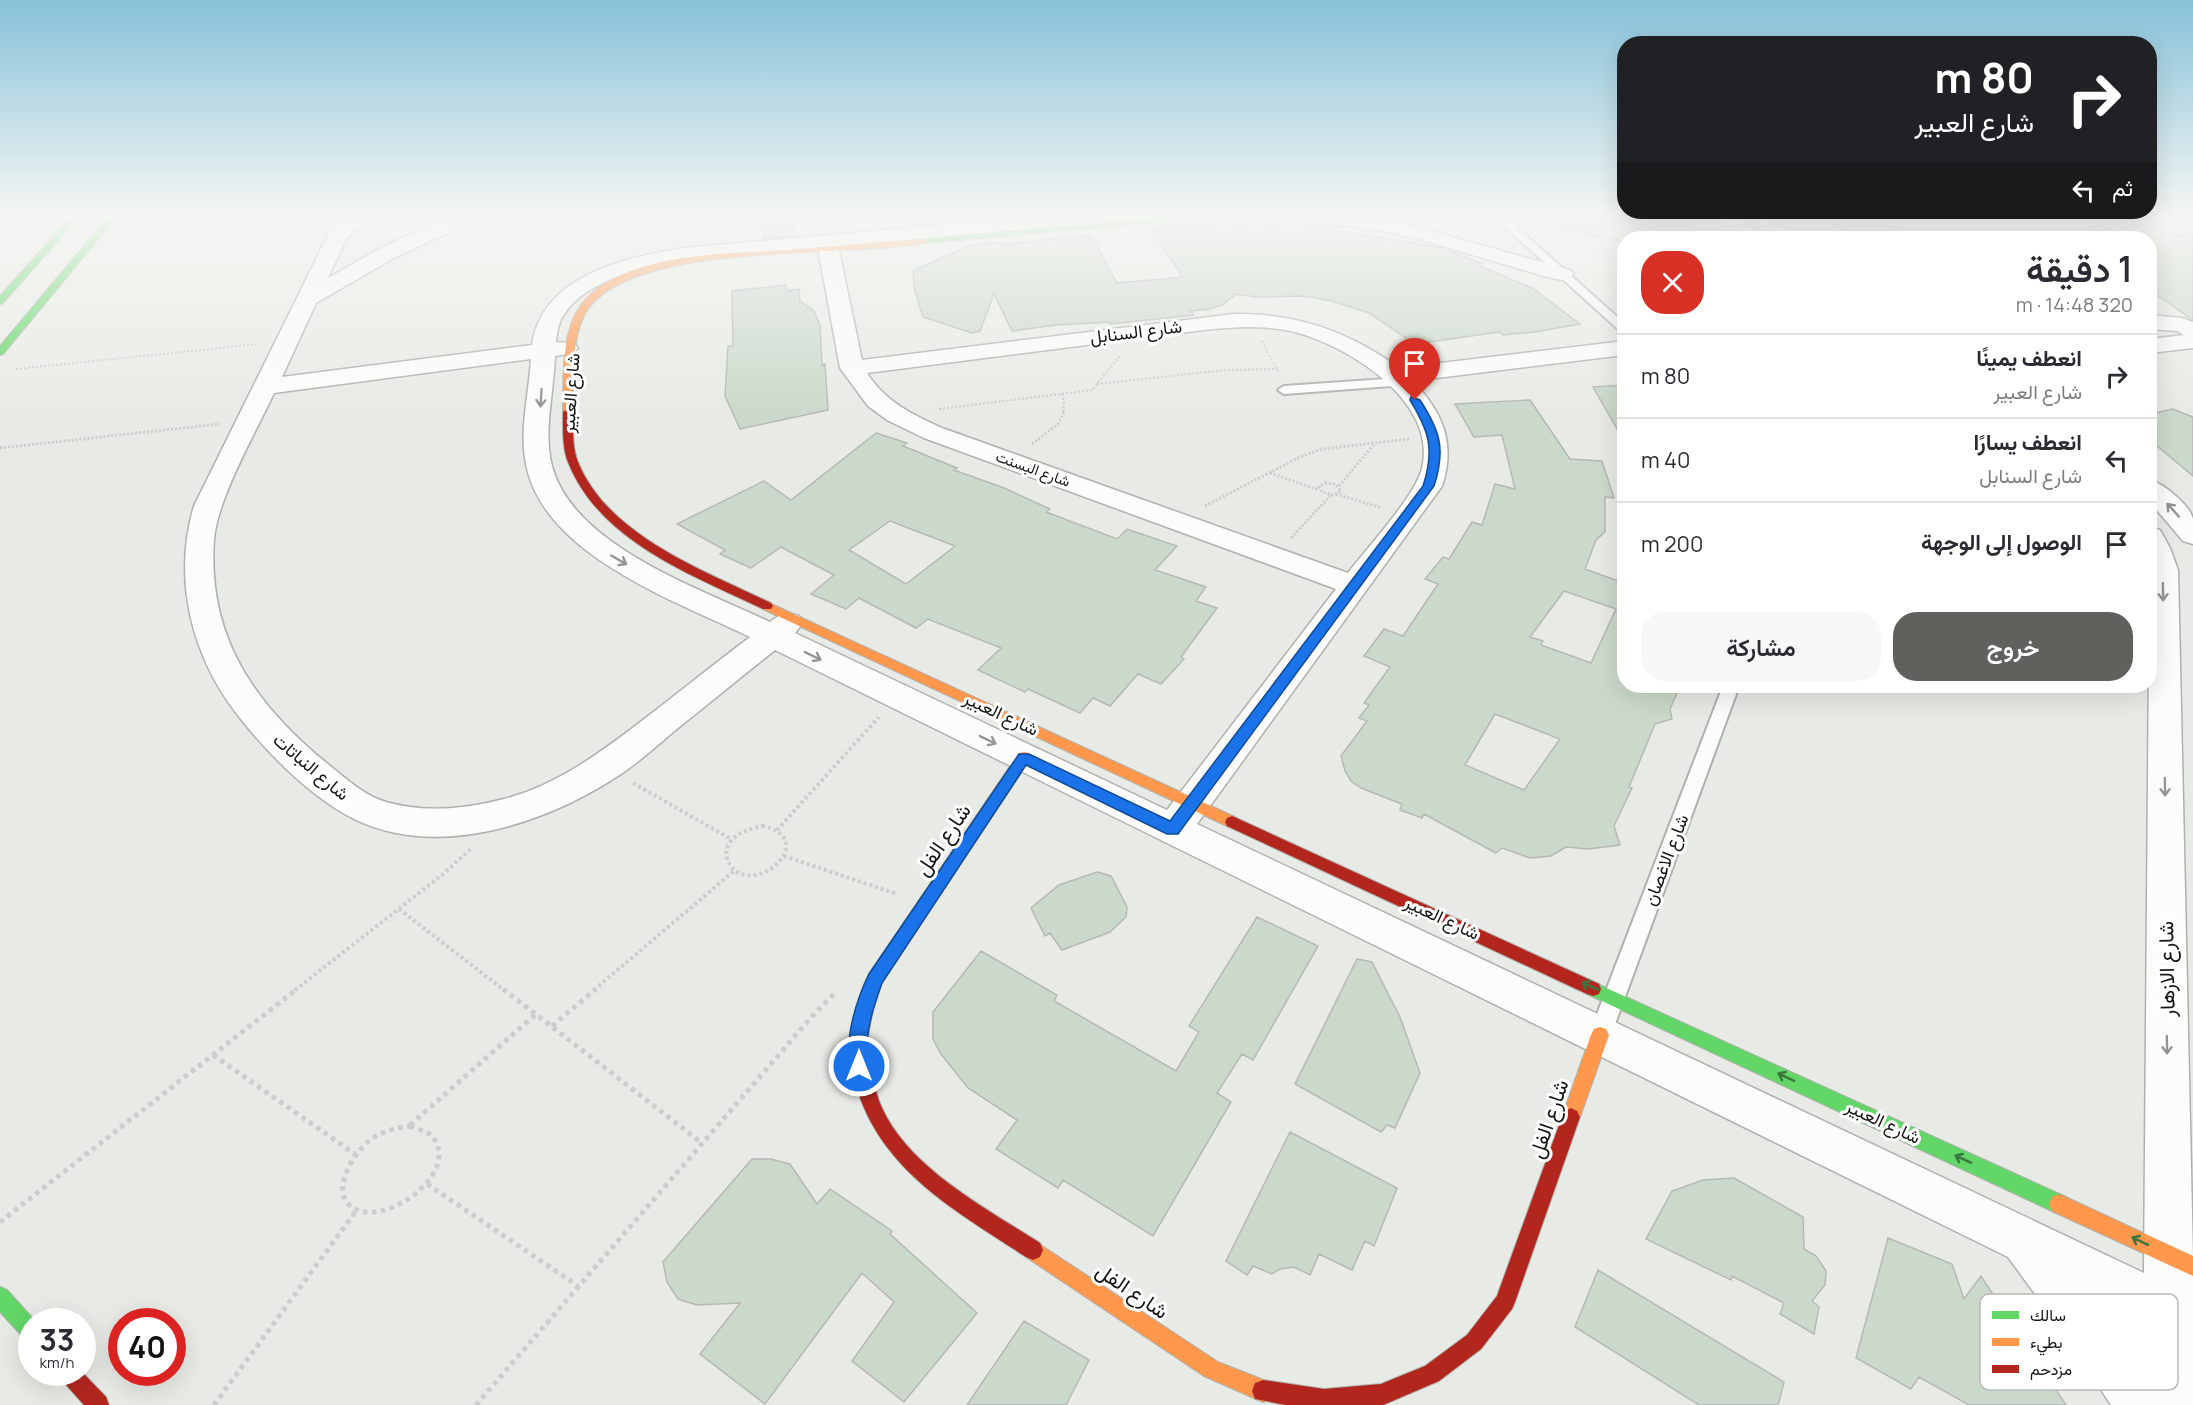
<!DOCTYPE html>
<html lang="ar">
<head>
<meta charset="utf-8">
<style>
	body { margin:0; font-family:Manrope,Vazirmatn,sans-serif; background:#f7f7f7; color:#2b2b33; direction:rtl; height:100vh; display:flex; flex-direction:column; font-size:22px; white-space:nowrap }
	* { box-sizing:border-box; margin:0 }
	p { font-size:20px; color:#7c7c81 }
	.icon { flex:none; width:33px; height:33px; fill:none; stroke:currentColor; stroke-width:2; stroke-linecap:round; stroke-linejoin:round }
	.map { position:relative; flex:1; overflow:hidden; direction:ltr }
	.details { position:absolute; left:1617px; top:231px; width:540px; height:462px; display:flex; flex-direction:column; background:#fff; border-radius:24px; box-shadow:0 6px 24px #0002; direction:rtl }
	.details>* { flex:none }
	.top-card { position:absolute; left:1617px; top:36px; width:540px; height:183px; border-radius:24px; box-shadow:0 6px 24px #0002; direction:rtl; background:#202124; color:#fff; overflow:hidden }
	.speed { position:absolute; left:18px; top:1308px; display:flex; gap:12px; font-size:30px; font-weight:700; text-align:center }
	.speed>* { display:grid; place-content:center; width:78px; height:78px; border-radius:50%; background:#fff; box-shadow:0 6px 24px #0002; line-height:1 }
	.speed small { font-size:15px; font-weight:400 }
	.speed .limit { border:9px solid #d22; background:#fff; color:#111 }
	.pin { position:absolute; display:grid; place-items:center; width:51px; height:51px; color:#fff; margin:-62px -26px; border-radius:50% 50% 50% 0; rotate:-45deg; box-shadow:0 0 6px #0007 }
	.pin .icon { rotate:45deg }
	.me { position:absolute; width:66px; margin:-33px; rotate:0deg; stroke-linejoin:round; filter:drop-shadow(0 0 4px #0008) }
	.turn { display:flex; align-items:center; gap:21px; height:126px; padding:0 24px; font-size:27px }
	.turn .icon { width:78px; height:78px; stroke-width:2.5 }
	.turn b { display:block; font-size:42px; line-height:51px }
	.then { display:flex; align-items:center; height:57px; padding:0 24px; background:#0003; gap:12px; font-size:22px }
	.round { display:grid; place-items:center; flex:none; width:63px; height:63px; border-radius:24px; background:#f7f7f7 }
	.summary { display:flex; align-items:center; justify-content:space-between; height:102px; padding:0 24px }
	h1 { font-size:36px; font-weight:600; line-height:45px }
	.button { display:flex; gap:12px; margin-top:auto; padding:12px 24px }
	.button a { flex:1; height:69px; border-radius:24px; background:#60615d; color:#fff; font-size:24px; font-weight:600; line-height:69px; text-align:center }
	.button a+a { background:#f7f7f7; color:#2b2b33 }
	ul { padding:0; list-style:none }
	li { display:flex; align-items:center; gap:18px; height:84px; padding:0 24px; border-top:2px solid #e1e1e2 }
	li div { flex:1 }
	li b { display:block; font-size:22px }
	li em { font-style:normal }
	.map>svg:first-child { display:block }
	.building { fill:#cbd9cc; stroke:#b6b8b5; stroke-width:1.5; fill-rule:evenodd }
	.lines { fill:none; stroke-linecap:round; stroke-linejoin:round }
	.lane-casing { stroke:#afb1ad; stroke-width:4 }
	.street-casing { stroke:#afb1ad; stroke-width:3 }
	.fast-casing { stroke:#afb1ad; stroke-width:2 }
	.slow-casing { stroke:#afb1ad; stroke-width:2 }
	.jam-casing { stroke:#afb1ad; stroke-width:2 }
	.path-far3 { stroke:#cdcdcc; stroke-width:2; stroke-dasharray:2 2; stroke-linecap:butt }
	.path-far2 { stroke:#cdcdcc; stroke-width:3; stroke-dasharray:2 2; stroke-linecap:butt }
	.path-far1 { stroke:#cdcdcc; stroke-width:4; stroke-dasharray:3 3; stroke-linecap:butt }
	.path { stroke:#cdcdcc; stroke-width:5; stroke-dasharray:4.5 4.5; stroke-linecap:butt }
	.lane { fill:#fcfcfb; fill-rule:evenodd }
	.street { fill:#fcfcfb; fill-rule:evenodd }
	.fast { fill:#63d668; fill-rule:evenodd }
	.slow { fill:#ff974d; fill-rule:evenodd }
	.jam { fill:#b3261e; fill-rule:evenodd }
	.oneway { stroke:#949593 }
	.oneway2 { stroke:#3c763e }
	.route { fill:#1a73e8; stroke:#114b97; stroke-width:1.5 }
	.labels { text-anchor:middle; stroke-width:6; stroke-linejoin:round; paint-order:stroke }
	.far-street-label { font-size:15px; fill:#161714; stroke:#fff }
	.street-label { font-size:18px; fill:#161714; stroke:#fff }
	.near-street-label { font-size:21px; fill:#161714; stroke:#fff }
	.key { fill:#fff; stroke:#b9b9b8; stroke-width:1.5 }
	.key-label { font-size:16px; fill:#161714 }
</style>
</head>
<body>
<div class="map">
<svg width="2193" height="1405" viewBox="0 0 2193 1405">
	<rect width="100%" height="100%" fill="#e8ebe5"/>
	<path class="building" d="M765,215H794L792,236L763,239Z
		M1547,215H1702L1681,238H1624V242L1546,225Z
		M1810,215H1925L1878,238H1861Z
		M2145,220L2179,236L2193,234V320L2150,290V238H2110L2088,227Z
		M1271,223L1296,224L1442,248L1483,264L1480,266L1532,288L1580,324L1535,332L1503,335L1499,332L1415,344L1369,313L1332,301L1304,296L1255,297L1236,294L1222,305L1209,309L1191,311L1193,315L1110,324L1109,322L1056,325L1012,331L994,294L980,331L972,333L923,317L915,291L913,271L970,245L1001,242L1003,245L1091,235L1117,283L1183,277L1151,229Z
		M786,285L787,291L799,289L800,301L814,311L820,325L822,365L825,364L828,410L740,429L725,396L728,346H733L732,291Z
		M1624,385V441L1593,387Z
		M1530,400L1570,459L1602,461L1614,498L1605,497V532L1596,540L1585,569L1624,583V686H1656L1677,693L1670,709L1672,719L1655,724L1629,787L1632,788L1614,826L1620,845L1588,849L1566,847L1551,856L1530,858L1502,848L1496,853L1424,814L1422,818L1400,810L1402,804L1361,788L1351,781L1345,771L1341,756L1367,721L1359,718L1369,705L1364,703L1390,667L1364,656L1384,629L1403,636L1438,584L1425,579L1443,557L1449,559L1472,522L1482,525L1495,484L1515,489L1502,435L1474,437L1455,404ZM1564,591L1616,609L1591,663L1541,645L1543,641L1530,637ZM1495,714L1560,739L1524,790L1465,765Z
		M2173,409L2193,417V476L2150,440V414Z
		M876,433L907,443L903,446L957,468L954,470L1004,488L1050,509L1046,512L1117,539L1127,529L1177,546L1155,570L1206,587L1196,601L1217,608L1181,657L1184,659L1161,684L1138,674L1110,706L1093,698L1080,713L1028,689L1025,692L978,670L1001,648L928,619L916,628L859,598L846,609L811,594L834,575L781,547L751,568L720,554L725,550L677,524L764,481L791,500ZM890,521L955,546L906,584L849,550Z
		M1097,872L1111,876L1127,907L1126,917L1110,932L1062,950L1050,933L1045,936L1031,908L1059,885Z
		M1257,917L1318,946L1253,1060L1242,1054L1217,1093L1231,1102L1153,1236L1063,1180L1058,1188L996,1149L1017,1120L968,1088L941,1054L933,1039V1012L981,951L1057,995L1054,1001L1176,1071L1199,1032L1189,1026Z
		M1357,959L1372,962L1400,1017L1420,1073L1395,1128L1387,1125L1381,1132L1295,1084Z
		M1290,1132L1397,1188L1374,1246L1365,1241L1352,1270L1319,1254L1310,1275L1294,1267L1280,1269L1272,1274L1253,1266L1247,1275L1226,1261Z
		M752,1159H771L790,1164L817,1204L830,1189L892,1231L890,1234L977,1313L904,1402L852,1361L894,1302L862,1273L765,1404L700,1354L740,1303L697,1305L678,1299L667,1282L663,1262Z
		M1734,1178L1803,1217L1804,1249L1816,1256L1826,1271L1825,1285L1812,1301L1819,1307L1814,1334L1780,1314L1784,1303L1732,1276L1731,1280L1646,1239L1672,1191L1703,1180Z
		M1888,1238L1952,1264L1964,1299L1981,1276L2066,1405H1969L1919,1377L1911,1389L1856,1358Z
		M1598,1270L1784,1382L1778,1405H1699L1575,1327Z
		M1024,1321L1089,1360L1066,1405H967Z"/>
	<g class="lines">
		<g class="lane-casing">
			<path id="lane" d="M1492,215H1503L1624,323V332L1620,331Z
				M1401,378L1405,379V385L1284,394L1278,390L1284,386Z
				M1723,686H1739L1611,1035L1607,1042L1600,1045L1593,1042L1589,1035Z"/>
		</g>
		<g class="street-casing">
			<path id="street" d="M351,215H374L347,237L328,278L379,249L442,219L454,215H481L478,219L394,258L316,303L282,377L532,345C542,275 625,258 683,248L1051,215H1126L1123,219L1116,221L838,246L862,360L1234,314C1296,313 1349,331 1399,368L1624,341V355L1412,381C1443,411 1456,444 1442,486L1197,824L2144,1273L2150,527L2160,530L2170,548L2178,570L2193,1259V1405H2111L2070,1342L2008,1257L775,650C741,677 707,705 673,732C657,746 641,760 624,772C550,822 440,861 354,819C312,798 269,755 240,718C192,658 172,580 194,506L328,235L340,222ZM818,248L840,368L868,406L887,420L924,438L1336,589L1167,810L795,633L803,623L799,616C787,612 780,614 770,622C701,589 573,546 552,466C543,432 554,392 555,356L574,353L578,348L574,343L556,342C557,333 558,324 563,316C602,253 752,254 818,248ZM1245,327C1261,327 1279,328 1295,332C1348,346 1438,401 1422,468C1416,495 1367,548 1348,573L942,428C913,415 884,401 867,373L1212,329ZM531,359C529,394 519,430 526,464C543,555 676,601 750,637C718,661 687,686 656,710C609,746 562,784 504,799C466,809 424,813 386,802C365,796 345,778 329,765C256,706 207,638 214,540C217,499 256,432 274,393ZM2104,1305L2144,1324V1363Z
				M1293,215H1353L1406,224L1570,270L1574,274L1570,278L1563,280L1547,277L1419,239L1372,229L1303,221L1296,219Z
				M1713,215H1736L1766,238H1744Z
				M1742,215H1765L1797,238H1774Z
				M2150,315L2182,318L2193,322V348L2150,353V339L2184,335L2177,331L2150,329Z
				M2150,480C2163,483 2190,505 2193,519C2193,526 2193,536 2193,544L2183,541L2150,502Z"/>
		</g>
		<g class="fast-casing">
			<path id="fast" d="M73,215H81L3,303L0,304V296Z
				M110,215H118L3,354L0,355V346Z
				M1193,215H1224L1220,217L923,243L919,241L923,239Z
				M1593,982L2066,1197L2069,1204L2066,1211L2059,1214L2052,1211L1587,994L1585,989L1587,984Z
				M0,1287L7,1290L36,1322H32V1342L25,1339L0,1312Z"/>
		</g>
		<g class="slow-casing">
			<path id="slow" d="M923,239L927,241L926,243C846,258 636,241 588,309C570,334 574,382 573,412L568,415L563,412C564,379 560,334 581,305C621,252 726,254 787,250C832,246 878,242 923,239Z
				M767,602L1237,818L1239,822L1237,826L1232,828L1227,826L763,609L761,606Z
				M1024,752L1029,753L1031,757L1029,761L882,982L873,1009L866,1047L860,1049L854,1047C847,1031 862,989 869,974L1019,753Z
				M1600,1027L1606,1029L1609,1035L1580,1117L1577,1123L1571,1126L1565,1123L1562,1117L1591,1035L1594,1029Z
				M2059,1194L2193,1256V1276L2052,1211L2049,1204L2052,1197Z
				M1033,1240L1218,1362L1271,1383L1274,1391L1271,1399L1263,1402L1204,1376L1026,1257L1023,1250L1026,1243Z"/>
		</g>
		<g class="jam-casing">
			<path id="jam" d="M568,409L573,412C573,428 572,447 578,462C608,536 705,571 771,603L773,606L771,609H763C692,575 599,541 568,462C562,447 563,428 563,412Z
				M1232,816L1599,984L1601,989L1599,994L1593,996L1587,994L1227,826L1225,822L1227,818Z
				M860,1033L866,1035L869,1041C871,1064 872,1086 882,1108C909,1168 987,1209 1040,1243L1043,1250L1040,1257L1033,1260L1026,1257C955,1210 879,1170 855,1082C852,1069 852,1054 851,1041L854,1035Z
				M1571,1108L1577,1111L1580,1117L1515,1302L1512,1309L1481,1349L1439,1381L1383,1405H1286L1255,1399L1252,1391L1255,1383L1263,1380L1324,1389L1381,1384L1425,1366L1467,1335L1497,1296L1562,1117L1565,1111Z
				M58,1372H82L106,1397L109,1405H84L61,1379Z"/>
		</g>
		<path class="path-far3" d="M383,223L399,222
			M1262,341L1278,371
			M16,369L259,344
			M1097,384L1225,370L1277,369
			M1062,394L1064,403L1063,413
			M939,409L1092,390L1121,355"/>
		<path class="path-far2" d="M1032,444L1058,424L1064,412
			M0,448L220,424
			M1270,473L1319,490
			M1325,483L1335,484L1341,491L1334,495L1322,492L1319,487Z
			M1339,486L1375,443
			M1336,494L1382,508
			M1205,506L1300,457L1322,449L1409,439
			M1291,538L1331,495"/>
		<path class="path-far1" d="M633,783L731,839
			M762,826C813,836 772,884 741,874C727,868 721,851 732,840C740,831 751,829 762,826Z
			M777,830L879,717
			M784,856L897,894
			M399,909L504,990
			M295,990L442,875L472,848
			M594,990L734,871"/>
		<path class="path" d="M503,989L702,1143
			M552,1026L596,989
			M213,1055L355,1154
			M410,1125L536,1014
			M410,1126C416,1129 426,1131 431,1135C463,1169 392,1224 357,1210C327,1197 351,1156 368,1142C379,1132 395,1128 410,1126Z
			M427,1184L578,1286
			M0,1222L297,989
			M214,1405L356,1211
			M476,1405L815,1013L834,994"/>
		<use href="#lane" class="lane"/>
		<use href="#street" class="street"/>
		<use href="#fast" class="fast"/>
		<use href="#slow" class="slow"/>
		<use href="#jam" class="jam"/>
	</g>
	<defs><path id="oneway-shaft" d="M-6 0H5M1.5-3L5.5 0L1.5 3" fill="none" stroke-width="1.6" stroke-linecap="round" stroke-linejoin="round" transform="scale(1.5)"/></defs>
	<g class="oneway">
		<use href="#oneway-shaft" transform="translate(541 398) rotate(94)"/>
		<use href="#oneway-shaft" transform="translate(2173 510) rotate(-132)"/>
		<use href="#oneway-shaft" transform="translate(619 560) rotate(30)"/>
		<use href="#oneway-shaft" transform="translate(2163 592) rotate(89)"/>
		<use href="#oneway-shaft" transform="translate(813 656) rotate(26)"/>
		<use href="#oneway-shaft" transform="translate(988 740) rotate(26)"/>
		<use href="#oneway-shaft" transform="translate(2165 787) rotate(89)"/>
		<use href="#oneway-shaft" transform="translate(2167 1045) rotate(89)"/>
	</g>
	<g class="oneway2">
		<use href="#oneway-shaft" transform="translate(1590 986) rotate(-155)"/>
		<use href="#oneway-shaft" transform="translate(1786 1077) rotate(-155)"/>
		<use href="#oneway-shaft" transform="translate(1963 1159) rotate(-155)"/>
		<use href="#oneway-shaft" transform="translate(2140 1241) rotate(-155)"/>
	</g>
	<linearGradient id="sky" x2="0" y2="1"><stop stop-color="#87c2d9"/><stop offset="0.52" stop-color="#f5f6f3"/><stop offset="1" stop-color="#f5f6f3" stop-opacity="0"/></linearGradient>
	<rect width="2193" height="412" fill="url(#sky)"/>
	<path class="route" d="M1411,397L1420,400C1440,431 1446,449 1434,486L1178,834H1167L1026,765L882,983C876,1000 870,1016 868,1034C866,1047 871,1060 865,1072L859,1075L853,1072C841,1046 857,998 869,974L1019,754H1029L1170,821L1423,486C1435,449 1429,431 1410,400Z"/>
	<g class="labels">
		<g class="far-street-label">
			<text transform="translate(1033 469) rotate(20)" y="5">شارع البسنت</text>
		</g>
		<g class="street-label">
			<text transform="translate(1136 332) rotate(-7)" y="6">شارع السنابل</text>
			<text transform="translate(571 393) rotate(-86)" y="6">شارع العبير</text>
			<text transform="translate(1001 714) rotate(25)" y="6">شارع العبير</text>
			<text transform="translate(311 767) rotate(40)" y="6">شارع النباتات</text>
			<text transform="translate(1666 860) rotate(-69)" y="6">شارع الاغصان</text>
			<text transform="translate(1442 918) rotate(25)" y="6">شارع العبير</text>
			<text transform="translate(1883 1122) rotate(25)" y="6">شارع العبير</text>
		</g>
		<g class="near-street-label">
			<text transform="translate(943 840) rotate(-56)" y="7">شارع الفل</text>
			<text transform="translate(2167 969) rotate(-91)" y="7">شارع الازهار</text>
			<text transform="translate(1549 1119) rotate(-71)" y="7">شارع الفل</text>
			<text transform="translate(1132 1291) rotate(34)" y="7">شارع الفل</text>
		</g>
	</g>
	<rect x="1980" y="1294" width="198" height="96" rx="9" class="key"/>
	<rect x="1992" y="1311" width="27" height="8" fill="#63d668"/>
	<rect x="1992" y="1338" width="27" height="8" fill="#ff974d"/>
	<rect x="1992" y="1365" width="27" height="8" fill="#b3261e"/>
	<g class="key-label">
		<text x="2030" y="1321">سالك</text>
		<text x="2030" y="1348">بطيء</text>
		<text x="2030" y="1375">مزدحم</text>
	</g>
</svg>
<div class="speed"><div>33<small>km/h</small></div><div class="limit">40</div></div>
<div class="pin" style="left:1415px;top:400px;background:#d93025"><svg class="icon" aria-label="arrive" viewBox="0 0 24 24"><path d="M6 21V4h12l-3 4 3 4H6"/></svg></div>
<svg class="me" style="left:859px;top:1066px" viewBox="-20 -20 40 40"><circle r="17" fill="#1a73e8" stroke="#fff" stroke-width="3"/><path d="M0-11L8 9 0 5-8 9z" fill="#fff"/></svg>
<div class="top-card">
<div class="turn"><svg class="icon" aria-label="right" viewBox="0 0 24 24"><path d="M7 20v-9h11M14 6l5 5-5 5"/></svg><div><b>80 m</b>شارع العبير</div></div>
<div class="then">ثم<svg class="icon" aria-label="left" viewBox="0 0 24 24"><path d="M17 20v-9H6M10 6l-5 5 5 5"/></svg></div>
</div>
<section class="details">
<div class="summary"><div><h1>1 دقيقة</h1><p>320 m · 14:48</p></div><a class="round" style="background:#d93025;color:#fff"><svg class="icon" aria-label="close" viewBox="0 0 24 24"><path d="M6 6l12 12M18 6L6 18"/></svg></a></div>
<ul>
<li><svg class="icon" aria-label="right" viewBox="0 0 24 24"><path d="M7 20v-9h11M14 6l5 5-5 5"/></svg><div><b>انعطف يمينًا</b><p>شارع العبير</p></div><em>80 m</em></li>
<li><svg class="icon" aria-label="left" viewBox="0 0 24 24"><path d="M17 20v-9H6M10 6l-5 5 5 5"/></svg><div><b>انعطف يسارًا</b><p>شارع السنابل</p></div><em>40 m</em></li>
<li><svg class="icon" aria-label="arrive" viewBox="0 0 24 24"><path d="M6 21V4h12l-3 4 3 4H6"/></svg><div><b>الوصول إلى الوجهة</b></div><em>200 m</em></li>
</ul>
<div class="button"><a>خروج</a><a>مشاركة</a></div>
</section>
</div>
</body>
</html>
